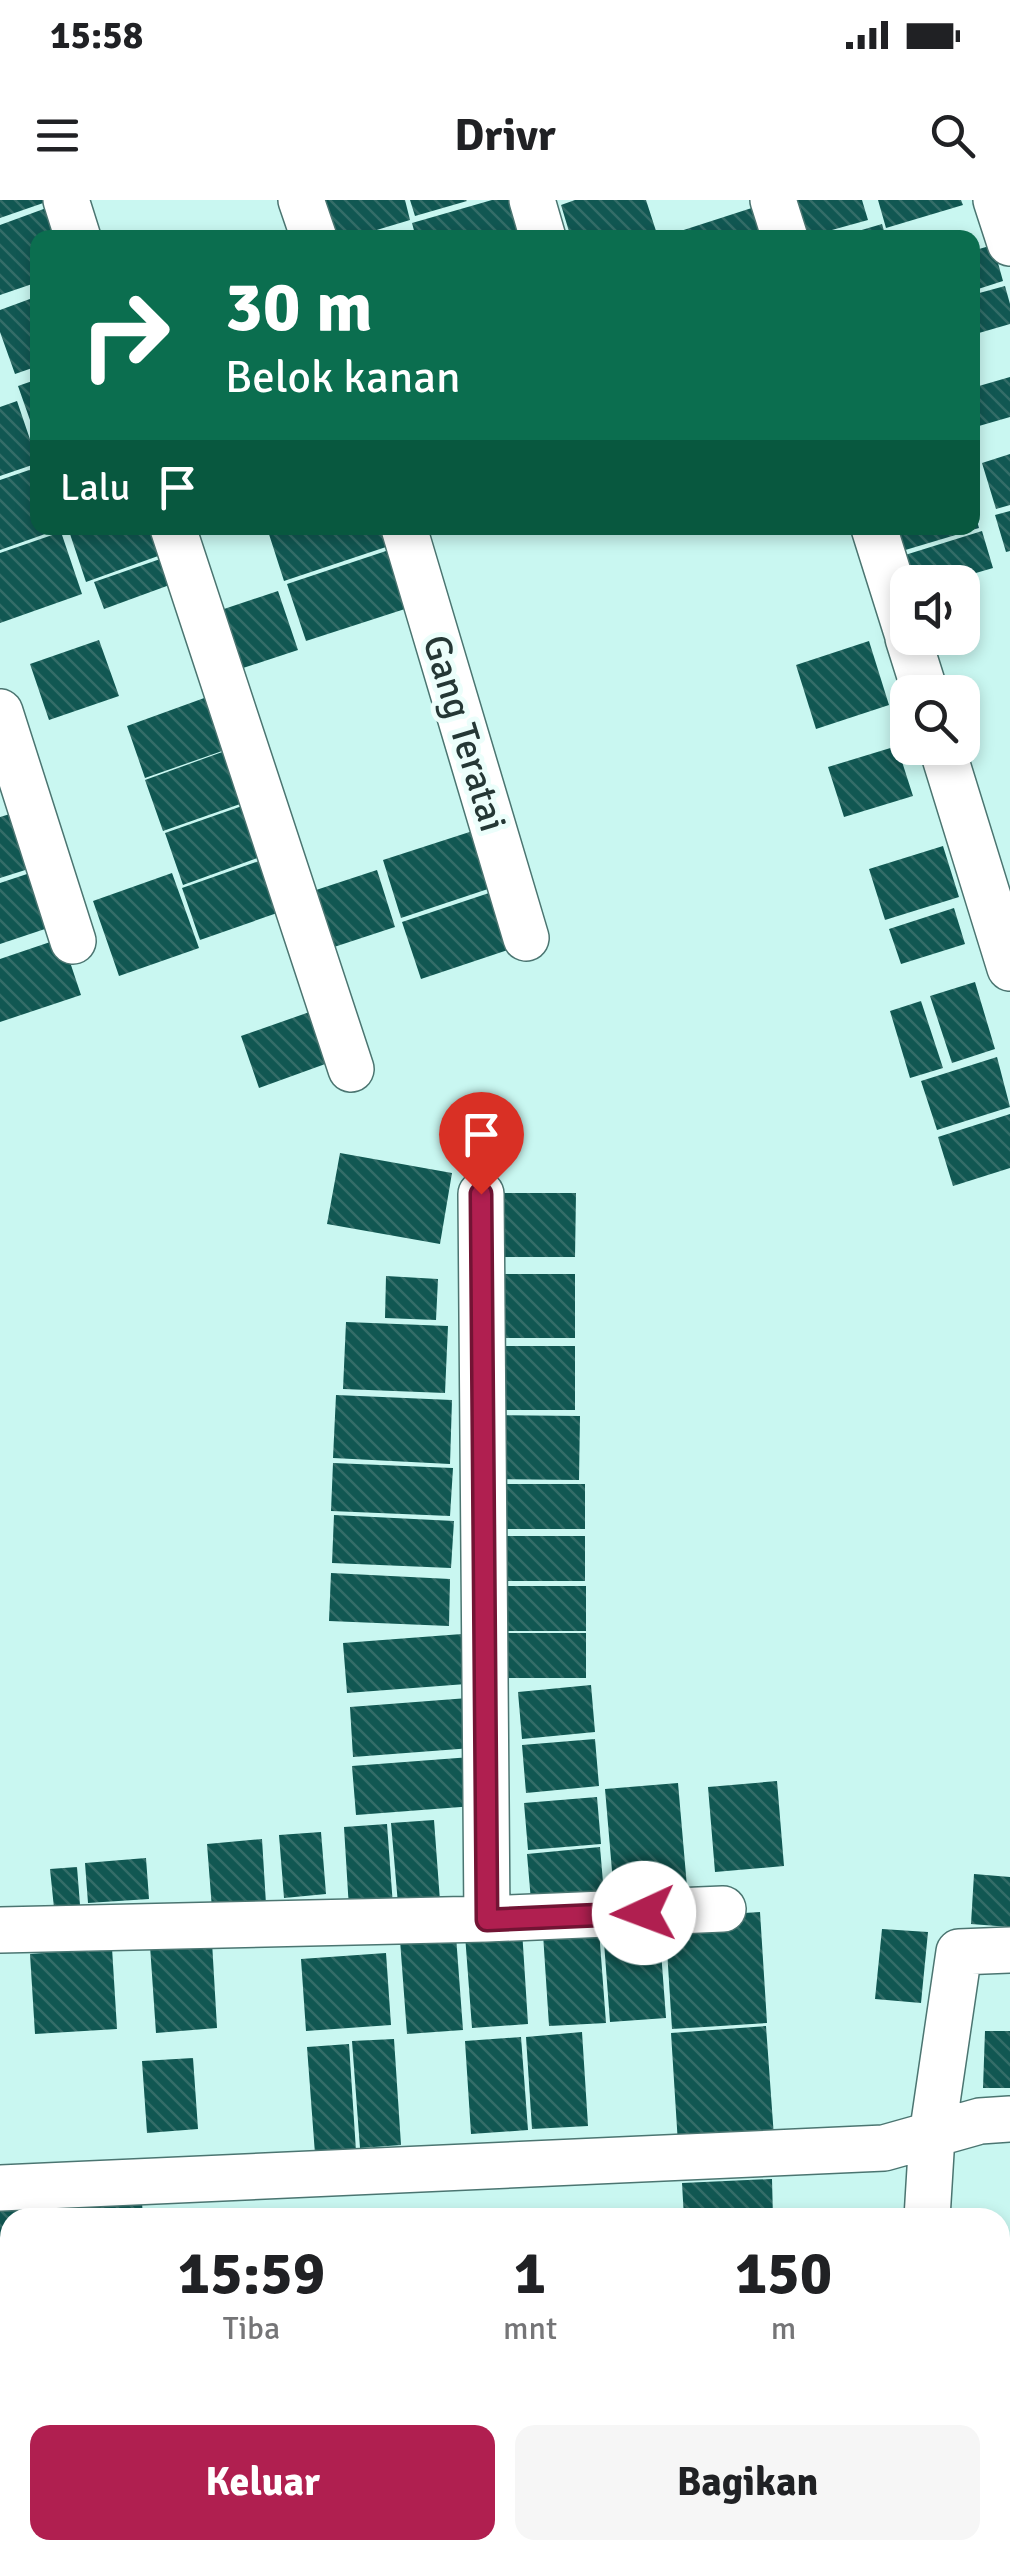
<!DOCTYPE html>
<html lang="id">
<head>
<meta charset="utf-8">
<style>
	body { margin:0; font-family:Signika,sans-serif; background:#f6f6f6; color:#202124; height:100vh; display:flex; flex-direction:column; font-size:38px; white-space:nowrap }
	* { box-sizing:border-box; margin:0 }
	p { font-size:32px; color:#757577 }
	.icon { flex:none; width:55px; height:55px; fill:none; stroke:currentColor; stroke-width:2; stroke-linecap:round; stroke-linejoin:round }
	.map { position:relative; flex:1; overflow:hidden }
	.sheet { position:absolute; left:0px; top:2008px; width:1010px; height:352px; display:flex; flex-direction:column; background:#fff; border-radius:30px 30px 0 0; box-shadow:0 5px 15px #0003 }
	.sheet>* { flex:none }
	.top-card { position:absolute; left:30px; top:30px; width:950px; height:305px; border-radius:20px; box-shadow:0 5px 15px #0003; background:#0b6e4f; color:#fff; overflow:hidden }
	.fabs { position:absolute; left:890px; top:365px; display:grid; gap:20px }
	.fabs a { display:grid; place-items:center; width:90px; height:90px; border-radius:20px; background:#fff; box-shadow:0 5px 15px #0003; font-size:50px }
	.pin { position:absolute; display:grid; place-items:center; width:85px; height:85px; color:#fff; margin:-102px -42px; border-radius:50% 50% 50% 0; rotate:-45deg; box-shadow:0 0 10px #0007 }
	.pin .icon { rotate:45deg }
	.me { position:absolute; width:110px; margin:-55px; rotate:268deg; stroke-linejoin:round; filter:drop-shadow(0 0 8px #0008) }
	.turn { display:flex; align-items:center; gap:35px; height:210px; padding:0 30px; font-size:45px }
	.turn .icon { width:130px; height:130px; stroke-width:2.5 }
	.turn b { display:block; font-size:70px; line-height:85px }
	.then { display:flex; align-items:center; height:95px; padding:0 30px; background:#0003; gap:20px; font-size:38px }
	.eta { display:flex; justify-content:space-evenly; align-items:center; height:170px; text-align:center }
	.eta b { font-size:60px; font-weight:800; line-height:70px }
	.action { display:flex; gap:20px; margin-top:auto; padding:20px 30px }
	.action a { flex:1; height:115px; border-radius:20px; background:#b01f50; color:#fff; font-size:40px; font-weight:800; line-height:115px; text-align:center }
	.action a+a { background:#f6f6f6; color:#202124 }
	.status { display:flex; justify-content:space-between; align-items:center; height:70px; padding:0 50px; background:#fff; direction:ltr }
	.status svg { height:28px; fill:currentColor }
	header { display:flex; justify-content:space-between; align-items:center; height:130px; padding:0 30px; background:#fff; font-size:45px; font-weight:800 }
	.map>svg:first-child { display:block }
	.building { fill:url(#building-back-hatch) }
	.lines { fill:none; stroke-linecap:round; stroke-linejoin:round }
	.minor-casing { stroke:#4b7571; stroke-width:48 }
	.minor { stroke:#fff; stroke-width:45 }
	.route-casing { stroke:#721434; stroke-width:25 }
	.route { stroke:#b01f50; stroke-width:18 }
	.labels { text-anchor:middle; stroke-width:10; stroke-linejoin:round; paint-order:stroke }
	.street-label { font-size:38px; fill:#253735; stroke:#ecfefb }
</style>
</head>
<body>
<div class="status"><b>15:58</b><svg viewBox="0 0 49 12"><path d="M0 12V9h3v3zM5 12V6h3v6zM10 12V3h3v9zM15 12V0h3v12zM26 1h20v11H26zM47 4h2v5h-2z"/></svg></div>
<header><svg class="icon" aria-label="menu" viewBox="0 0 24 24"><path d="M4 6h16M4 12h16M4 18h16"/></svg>Drivr<svg class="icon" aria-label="search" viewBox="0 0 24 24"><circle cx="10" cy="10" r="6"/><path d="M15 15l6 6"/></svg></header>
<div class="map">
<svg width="1010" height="2358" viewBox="0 0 1010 2358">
	<defs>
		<pattern id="building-back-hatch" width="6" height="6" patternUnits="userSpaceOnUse" patternTransform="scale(2.5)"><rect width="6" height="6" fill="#115752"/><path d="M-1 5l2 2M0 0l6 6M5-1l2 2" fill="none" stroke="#346d68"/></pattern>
	</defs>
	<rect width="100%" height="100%" fill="#c9f7f1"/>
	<path class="building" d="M0,0H49V1L0,18Z
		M306,0H405L410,20L350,38H317Z
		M410,0H466L467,1L415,16Z
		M492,0H519L530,38H416L412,23Z
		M575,0H646L657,34L645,38H571L561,5Z
		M792,0H862L868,20L803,38Z
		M878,0H961L963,5L886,28Z
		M60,3L72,38H38V82L0,95V25Z
		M761,5L771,38H662V37Z
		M882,24L886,38H838V37Z
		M993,45L1003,81L972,91V51Z
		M1005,86L1010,104V124L972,135V95Z
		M38,96V166L15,174L0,132V110Z
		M1010,177V217L972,228V188Z
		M38,179V240H37L18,186Z
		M17,201L38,263L0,276V207Z
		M1010,254V305L996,309L982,263Z
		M38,267V328H62L0,350V280Z
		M974,310L979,328L902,351L896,328H972Z
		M1010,311V351L1006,352L995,315Z
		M68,328H164L172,351L86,382Z
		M267,328H379L386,347L284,381Z
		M982,331L993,368L945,382H914L905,355Z
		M61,332L82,394L0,423V353Z
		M389,350L408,408L306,441L287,384Z
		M166,357L175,383L104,409L94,382Z
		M278,391L298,450L243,468L224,409Z
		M99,440L119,496L49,520L30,464Z
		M869,441L889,505L816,529L796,465Z
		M207,497L225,550L145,578L127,526Z
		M897,546L913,596L844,617L828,567Z
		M225,551L243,603L163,631L145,580Z
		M245,605L263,656L183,685L165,633Z
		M20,611L38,666L0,678V617Z
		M485,627L503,684L401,718L383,660Z
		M943,646L959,697L885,720L869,669Z
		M262,660L280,712L200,740L182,688Z
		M39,670L57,725L0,744V683Z
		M377,670L395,727L331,748L313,691Z
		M172,673L199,748L119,776L93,701Z
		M504,688L523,745L421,779L402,722Z
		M954,708L965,744L901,764L889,729Z
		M62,738L81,795L0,822V759Z
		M975,782L995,849L952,863L930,796Z
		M921,801L943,868L910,878L890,811Z
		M321,808L339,859L259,888L241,836Z
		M997,857L1010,907L937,930L921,881Z
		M1010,914V968L953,986L938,937Z
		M340,953L452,973L440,1044L327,1024Z
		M488,993H576L575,1057H487Z
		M488,1074H575V1138H487Z
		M386,1076L438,1079L436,1120L385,1118Z
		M346,1122L448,1126L445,1193L343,1189Z
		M488,1146H575V1210H488Z
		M336,1195L452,1200L450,1264L333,1258Z
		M493,1215L580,1216L579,1280L492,1279Z
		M333,1263L453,1268L450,1316L331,1311Z
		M501,1284H585V1329H501Z
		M334,1315L454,1321L451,1368L332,1363Z
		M501,1336H585V1381H501Z
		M331,1373L450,1379L449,1426L329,1421Z
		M503,1386H586V1431H502Z
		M502,1433H586V1478H502Z
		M462,1434L466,1484L347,1493L343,1443Z
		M591,1485L595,1532L522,1539L518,1492Z
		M468,1498L472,1548L353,1557L350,1507Z
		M595,1539L599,1586L526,1593L522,1545Z
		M471,1557L474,1606L356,1615L352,1566Z
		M777,1581L784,1666L715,1672L708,1587Z
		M678,1583L687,1687L614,1694L605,1589Z
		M597,1597L601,1644L528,1650L524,1603Z
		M434,1620L440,1701L398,1704L391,1623Z
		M387,1624L393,1706L349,1709L344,1627Z
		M321,1632L326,1694L284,1698L279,1635Z
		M262,1639L266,1704L212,1709L207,1644Z
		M600,1647L604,1694L531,1701L527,1654Z
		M146,1658L149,1699L88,1703L85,1663Z
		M77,1667L80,1705L54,1708L50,1669Z
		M974,1674L1010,1677V1727L971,1724Z
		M760,1712L767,1823L672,1829L665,1718Z
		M659,1725L666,1818L610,1822L603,1729Z
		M882,1729L928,1732L921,1803L875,1799Z
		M522,1730L528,1824L472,1828L465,1735Z
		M599,1730L606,1823L549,1826L543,1734Z
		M456,1736L463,1830L407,1834L400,1740Z
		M212,1742L217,1828L156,1833L150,1746Z
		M112,1748L117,1829L35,1834L30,1754Z
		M386,1753L391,1825L306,1831L301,1759Z
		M766,1826L774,1937L678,1944L671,1833Z
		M985,1831H1010V1888H983Z
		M582,1832L588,1926L532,1929L526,1837Z
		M521,1837L528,1930L471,1934L465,1841Z
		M394,1839L401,1945L360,1948L352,1841Z
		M349,1844L356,1951L315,1954L307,1847Z
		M193,1858L198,1929L147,1933L142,1861Z
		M772,1979L773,2018H684L682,1983Z
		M41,2000L42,2018H10V2099L0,2100V2002Z
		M142,2002L143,2018H61L60,2006Z
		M1007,2235L1010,2287L1000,2291V2237Z
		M0,2307H10V2350H86V2358H0Z
		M667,2350H760V2358H667Z
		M765,2350H837V2358H765Z"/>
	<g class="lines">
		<g class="minor-casing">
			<path id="minor" d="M66,0L78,38
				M301,0L314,38
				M532,0L543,38
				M773,0L785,38
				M996,0L1010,43
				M173,328L351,869
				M404,328L526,738
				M874,328L908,436
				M908,438L925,492
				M0,512L73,741
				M942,548L1010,768
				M481,994L487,1719
				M0,1730L487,1719L723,1709
				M0,1988L884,1948L980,1921L1010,1919
				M927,2018L932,1936L959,1752L1010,1750
				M1000,2073H1010
				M1000,2221L1010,2218
				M0,2274L10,2273"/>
		</g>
		<use href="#minor" class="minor"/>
	</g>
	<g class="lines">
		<g class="route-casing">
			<path id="route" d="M481,994L487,1720L644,1713"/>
		</g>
		<use href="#route" class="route"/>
	</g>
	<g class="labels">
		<g class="street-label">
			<text transform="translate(465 533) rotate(73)" y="13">Gang Teratai</text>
		</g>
	</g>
</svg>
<div class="fabs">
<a><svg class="icon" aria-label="sound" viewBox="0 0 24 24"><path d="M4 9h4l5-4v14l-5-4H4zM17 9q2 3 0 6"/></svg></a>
<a><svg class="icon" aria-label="search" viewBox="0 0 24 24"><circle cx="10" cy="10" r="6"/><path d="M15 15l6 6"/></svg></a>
</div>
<div class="pin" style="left:481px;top:994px;background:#d93025"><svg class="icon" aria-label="arrive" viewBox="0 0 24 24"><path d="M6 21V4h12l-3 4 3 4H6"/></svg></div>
<svg class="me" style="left:644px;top:1713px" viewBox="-20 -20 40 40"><circle r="19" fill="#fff"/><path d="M0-13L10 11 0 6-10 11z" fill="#b01f50"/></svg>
<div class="top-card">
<div class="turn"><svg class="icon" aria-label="right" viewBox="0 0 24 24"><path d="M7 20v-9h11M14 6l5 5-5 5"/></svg><div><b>30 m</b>Belok kanan</div></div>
<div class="then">Lalu<svg class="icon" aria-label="arrive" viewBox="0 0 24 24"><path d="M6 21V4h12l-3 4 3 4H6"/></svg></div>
</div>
<section class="sheet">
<div class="eta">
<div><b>15:59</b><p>Tiba</p></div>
<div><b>1</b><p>mnt</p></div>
<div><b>150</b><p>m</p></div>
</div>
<div class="action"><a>Keluar</a><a>Bagikan</a></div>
</section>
</div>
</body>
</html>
